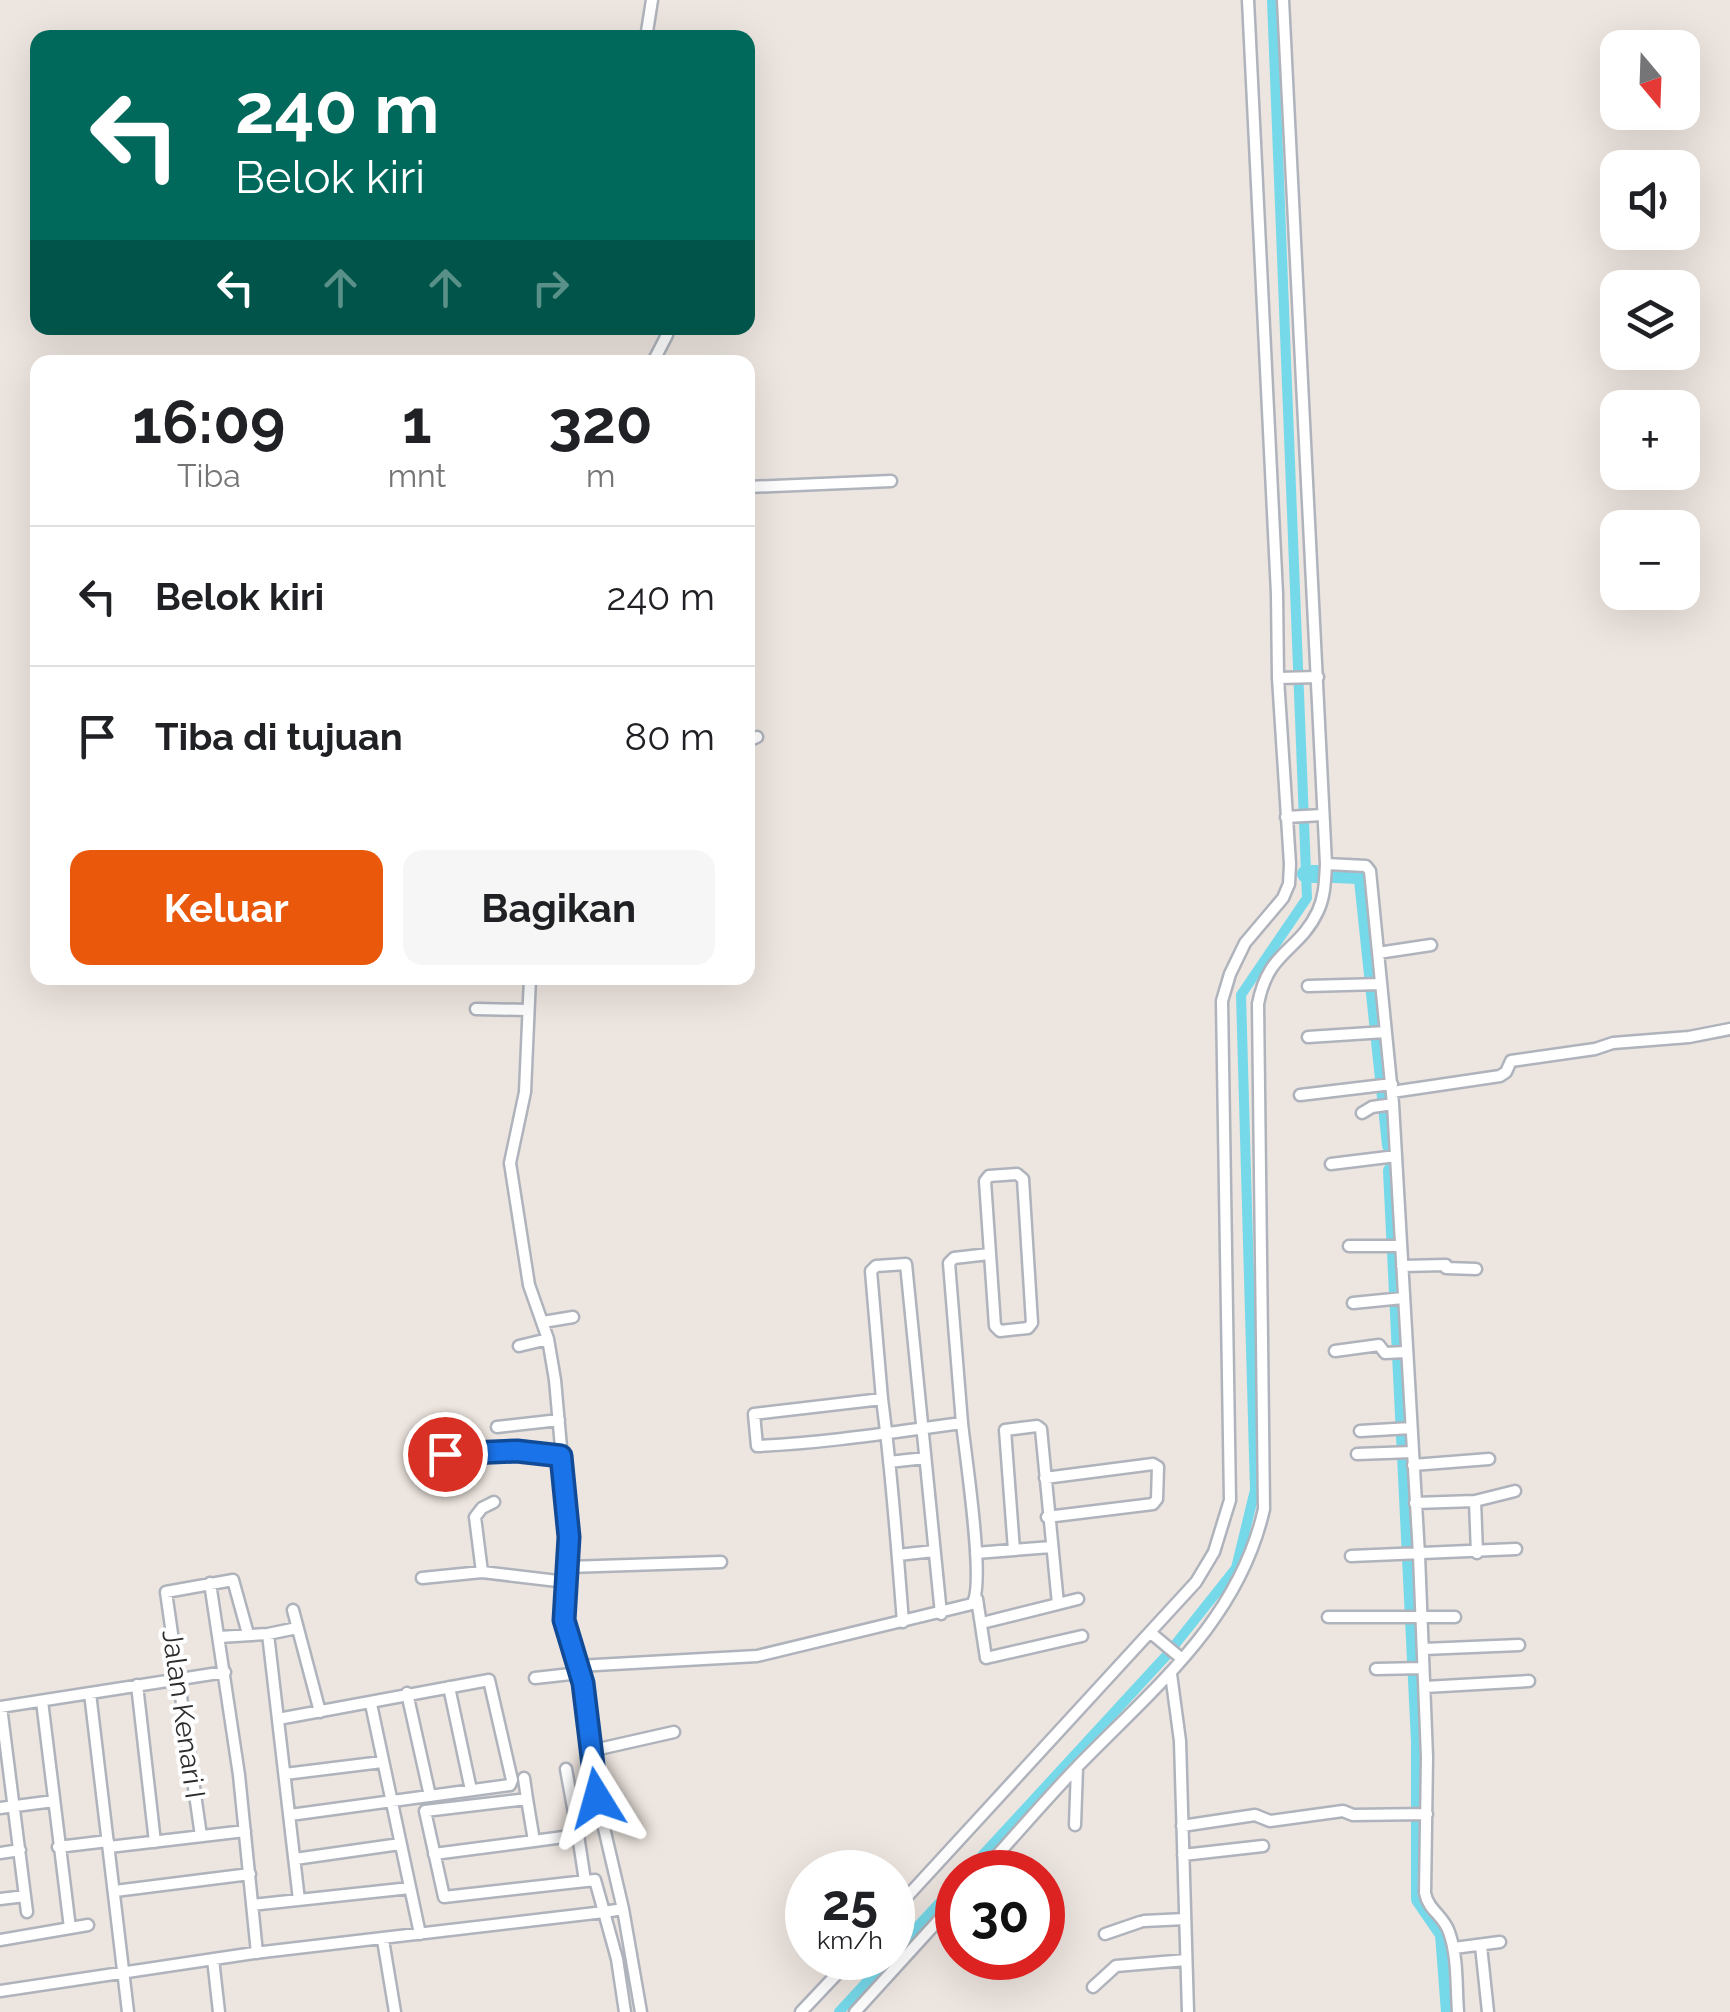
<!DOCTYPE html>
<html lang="id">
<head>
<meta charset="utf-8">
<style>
	body { margin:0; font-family:Raleway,sans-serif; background:#f6f6f6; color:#202124; height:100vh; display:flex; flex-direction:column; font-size:38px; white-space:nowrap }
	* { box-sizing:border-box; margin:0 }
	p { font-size:32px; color:#757577 }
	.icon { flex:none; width:55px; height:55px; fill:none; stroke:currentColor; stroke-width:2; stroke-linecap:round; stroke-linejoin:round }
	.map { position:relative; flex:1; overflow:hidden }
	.drawer { position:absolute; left:30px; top:355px; width:725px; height:630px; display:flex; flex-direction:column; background:#fff; border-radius:20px; box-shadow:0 10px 40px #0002 }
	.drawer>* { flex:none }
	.guide { position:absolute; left:30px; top:30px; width:725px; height:305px; border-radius:20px; box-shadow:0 10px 40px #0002; background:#00695c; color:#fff; overflow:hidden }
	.needle { width:65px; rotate:161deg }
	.buttons { position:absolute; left:1600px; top:30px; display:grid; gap:20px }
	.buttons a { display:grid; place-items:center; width:100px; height:100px; border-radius:20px; background:#fff; box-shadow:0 10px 40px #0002; font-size:50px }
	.speed { position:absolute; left:785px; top:1850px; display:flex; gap:20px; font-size:50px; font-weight:700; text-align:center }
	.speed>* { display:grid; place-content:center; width:130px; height:130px; border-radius:50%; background:#fff; box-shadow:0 10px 40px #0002; line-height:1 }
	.speed small { font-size:25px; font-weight:400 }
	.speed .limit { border:15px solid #d22; background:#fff; color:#111 }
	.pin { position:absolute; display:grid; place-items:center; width:85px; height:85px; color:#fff; margin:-42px; border:5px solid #fff; border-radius:50%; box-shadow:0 2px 10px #0007 }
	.me { position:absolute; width:110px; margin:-55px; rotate:352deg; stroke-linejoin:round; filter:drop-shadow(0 0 8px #0008) }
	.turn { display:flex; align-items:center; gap:35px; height:210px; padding:0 40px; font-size:45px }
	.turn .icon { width:130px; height:130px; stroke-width:2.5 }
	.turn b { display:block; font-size:70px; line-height:85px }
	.lanes { display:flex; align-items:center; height:95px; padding:0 40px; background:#0003; justify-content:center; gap:50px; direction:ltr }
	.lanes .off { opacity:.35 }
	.eta { display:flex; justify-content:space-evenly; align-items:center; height:170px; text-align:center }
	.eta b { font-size:60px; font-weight:700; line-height:70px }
	.action { display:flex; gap:20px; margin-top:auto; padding:20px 40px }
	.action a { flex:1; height:115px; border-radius:20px; background:#ea580c; color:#fff; font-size:40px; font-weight:700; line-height:115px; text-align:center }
	.action a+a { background:#f6f6f6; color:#202124 }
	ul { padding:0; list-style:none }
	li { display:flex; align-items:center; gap:30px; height:140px; padding:0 40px; border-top:2px solid #e0e0e0 }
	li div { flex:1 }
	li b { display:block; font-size:38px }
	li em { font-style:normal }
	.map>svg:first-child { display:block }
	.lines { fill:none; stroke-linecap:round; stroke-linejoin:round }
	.canal { stroke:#76d9ea; stroke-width:10 }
	.river { stroke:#76d9ea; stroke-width:18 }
	.street-casing { stroke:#afb3bc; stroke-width:15 }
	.street { stroke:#fff; stroke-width:10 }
	.route-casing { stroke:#114b97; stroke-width:25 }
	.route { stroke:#1a73e8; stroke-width:18 }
	.labels { text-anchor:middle; stroke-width:8; stroke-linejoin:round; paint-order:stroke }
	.street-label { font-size:28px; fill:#2c2c2c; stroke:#fff }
</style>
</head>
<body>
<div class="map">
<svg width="1730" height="2012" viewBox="0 0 1730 2012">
	<rect width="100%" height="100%" fill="#ede5df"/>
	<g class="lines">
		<path class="canal" d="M967,1872L1166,1656L1236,1568L1255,1490L1241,995L1307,898L1272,0
			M892,1954L958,1883
			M839,2012L889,1958"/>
		<path class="river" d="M1306,874H1317
			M1334,874L1358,875L1363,880L1391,1145
			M1392,1171L1420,1741V1899L1444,1934L1450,2012"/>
		<g class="street-casing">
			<path id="street" d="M646,38L652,0
				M653,362L667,335V328
				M748,487L891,481
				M1278,678L1318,677
				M748,741L757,737
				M1286,817L1323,815
				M1326,864L1366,866L1370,871L1393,1104L1419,1555L1427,1757L1425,1893C1428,1910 1444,1916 1449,1932C1458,1957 1456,1986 1458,2012
				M1378,953L1431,945
				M530,978L525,1092L510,1163L529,1285L548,1339L555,1380L569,1537L564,1605L567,1637L583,1683L597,1798L623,1909L641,2012
				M1308,986L1381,984
				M476,1009L528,1010
				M1308,1037L1385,1032
				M1392,1092L1500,1076L1506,1072L1511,1061L1595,1049L1613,1043L1689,1037L1730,1029
				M1300,1095L1392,1084
				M1362,1113L1372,1107L1393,1104
				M1331,1164L1396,1156
				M1017,1174L1023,1179L1032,1323L1028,1328L1000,1331L995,1326L985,1181L989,1176Z
				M1349,1246H1401
				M1402,1266L1446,1265V1268L1476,1269
				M1353,1303L1403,1298
				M543,1322L573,1317
				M519,1346L548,1339
				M1335,1351L1379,1345L1385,1353L1406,1352
				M882,1399L871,1271L876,1266L906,1264L941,1614
				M497,1427L559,1420
				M1360,1431L1411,1428
				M445,1454L517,1451L561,1457
				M1357,1454L1412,1452
				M889,1462L925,1458
				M1413,1465L1489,1459
				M1045,1478L1153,1464L1158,1467L1157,1499L1153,1504L1047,1517
				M1475,1501L1477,1553
				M1415,1503L1475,1501L1515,1491
				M1014,1550L1005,1430L1037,1426L1041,1429L1058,1604
				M976,1553L1051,1547
				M898,1555L934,1551
				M1351,1556L1516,1549
				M568,1567L721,1562
				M482,1572L475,1517L482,1508L494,1502
				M422,1578L482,1572L566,1582
				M210,1583L239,1775L257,1953
				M977,1599L986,1658L1082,1636
				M293,1610L320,1712
				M1328,1617H1455
				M903,1622C897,1548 892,1473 882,1399L754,1414L757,1446C826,1443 894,1432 962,1423L949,1263L954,1258L989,1254
				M982,1623L1078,1599
				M1151,1633L1182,1659
				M268,1634L299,1900
				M219,1637L268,1634L297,1628
				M1424,1649L1519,1645
				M578,1666L757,1656L972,1604C986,1586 965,1453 962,1423
				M1376,1669L1423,1668
				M1171,1674L1180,1741L1188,2012
				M535,1678L580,1673
				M137,1685L155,1842
				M449,1687L471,1790
				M1425,1687L1529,1681
				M90,1693L128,2012
				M407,1693L430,1796
				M42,1701L70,1928
				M371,1704L420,1934
				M0,1707L225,1672
				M1,1707L27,1912
				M278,1719L489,1680L512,1780L510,1785L290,1815
				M590,1751L674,1732
				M566,1769L578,1835
				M285,1774L382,1762
				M524,1778L527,1799
				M0,1808L54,1801
				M1075,1825L1077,1768
				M1182,1826L1255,1815L1270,1821L1343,1811L1353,1815L1427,1814
				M201,1836L166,1592L233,1580L248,1634
				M534,1841L578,1835L585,1881
				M58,1847L108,1841
				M109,1847L245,1831
				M0,1853L20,1850
				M434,1854L534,1841L527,1799L425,1811L444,1897L595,1880L604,1912L623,1909
				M1183,1855L1263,1846
				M295,1859L400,1844
				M982,1872C1014,1837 1046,1799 1079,1765C1155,1687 1239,1620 1264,1509L1258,1004C1268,950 1299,952 1318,911C1325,896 1325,880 1326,864L1283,0
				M115,1891L250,1874
				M0,1899L25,1896
				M252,1905L410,1888
				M892,1913L1196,1582L1214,1552L1230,1500L1222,1001L1230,974L1245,943L1283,898L1289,884L1290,864L1278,678L1277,594L1248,0
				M1144,1921L1185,1919
				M1105,1934L1140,1922
				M0,1940L88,1925
				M383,1940L395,2012
				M1481,1946L1488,2012
				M1454,1948L1500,1942
				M213,1959L219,2012
				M1093,1987L1116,1966L1186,1960
				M0,1991L254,1953L604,1912L617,1959L625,2012
				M801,2012L852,1958
				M855,2012L958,1899"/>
		</g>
		<use href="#street" class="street"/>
	</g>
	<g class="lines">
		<g class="route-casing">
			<path id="route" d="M445,1454L517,1451L561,1456L569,1537L564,1620L583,1683L597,1798"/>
		</g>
		<use href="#route" class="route"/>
	</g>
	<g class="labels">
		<g class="street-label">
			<text transform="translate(184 1714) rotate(82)" y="10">Jalan Kenari I</text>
		</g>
	</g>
</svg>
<div class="buttons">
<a><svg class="needle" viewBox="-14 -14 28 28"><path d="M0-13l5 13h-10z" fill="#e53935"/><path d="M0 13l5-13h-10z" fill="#757577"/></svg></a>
<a><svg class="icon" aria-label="sound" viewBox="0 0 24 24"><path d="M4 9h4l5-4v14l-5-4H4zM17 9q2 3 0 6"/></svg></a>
<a><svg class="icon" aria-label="layers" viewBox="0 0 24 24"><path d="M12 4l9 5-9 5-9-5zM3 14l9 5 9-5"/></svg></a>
<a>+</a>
<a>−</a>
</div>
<div class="speed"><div>25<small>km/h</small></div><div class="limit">30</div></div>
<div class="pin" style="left:445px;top:1454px;background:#d93025"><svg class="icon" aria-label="arrive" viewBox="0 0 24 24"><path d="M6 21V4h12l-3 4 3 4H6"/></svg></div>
<svg class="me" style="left:597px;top:1798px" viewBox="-20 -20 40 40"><path d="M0-17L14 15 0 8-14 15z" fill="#1a73e8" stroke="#fff" stroke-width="4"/></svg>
<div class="guide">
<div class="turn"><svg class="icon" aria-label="left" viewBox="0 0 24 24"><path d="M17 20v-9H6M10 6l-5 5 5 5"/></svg><div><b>240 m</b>Belok kiri</div></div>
<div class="lanes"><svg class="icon" aria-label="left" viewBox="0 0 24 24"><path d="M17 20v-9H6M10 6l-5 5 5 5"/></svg><svg class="icon off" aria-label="ahead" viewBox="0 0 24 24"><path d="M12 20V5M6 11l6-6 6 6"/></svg><svg class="icon off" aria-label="ahead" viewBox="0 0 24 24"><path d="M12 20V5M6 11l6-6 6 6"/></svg><svg class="icon off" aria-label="right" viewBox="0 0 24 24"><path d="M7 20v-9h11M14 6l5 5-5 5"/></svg></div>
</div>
<section class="drawer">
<div class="eta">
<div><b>16:09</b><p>Tiba</p></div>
<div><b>1</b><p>mnt</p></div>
<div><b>320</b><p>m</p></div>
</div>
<ul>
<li><svg class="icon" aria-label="left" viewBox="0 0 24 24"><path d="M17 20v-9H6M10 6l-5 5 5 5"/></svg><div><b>Belok kiri</b></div><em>240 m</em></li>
<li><svg class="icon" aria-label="arrive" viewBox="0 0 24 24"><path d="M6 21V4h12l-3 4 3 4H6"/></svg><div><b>Tiba di tujuan</b></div><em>80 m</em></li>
</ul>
<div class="action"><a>Keluar</a><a>Bagikan</a></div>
</section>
</div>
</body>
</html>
